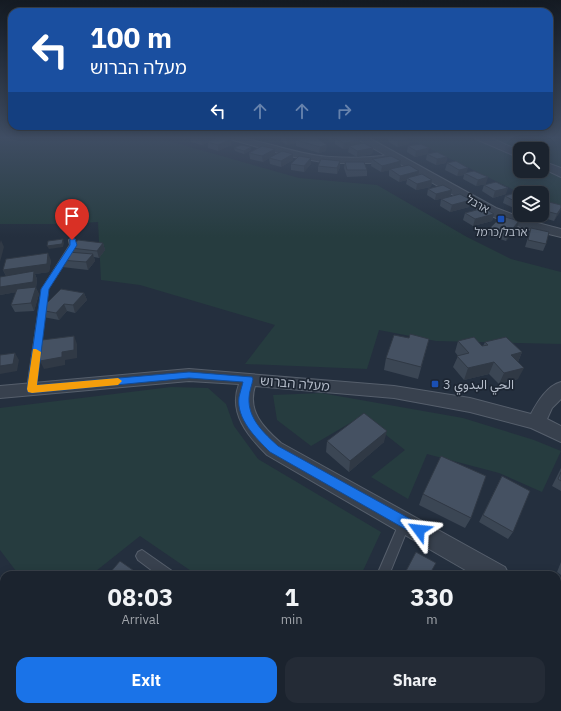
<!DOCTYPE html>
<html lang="en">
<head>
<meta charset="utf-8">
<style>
	body { margin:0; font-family:"IBM Plex Sans",Vazirmatn,"Noto Sans Hebrew",sans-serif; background:#242b36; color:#f1f3f6; height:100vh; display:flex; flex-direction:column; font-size:15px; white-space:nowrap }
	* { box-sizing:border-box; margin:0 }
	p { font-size:13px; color:#a0a4aa }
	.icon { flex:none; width:22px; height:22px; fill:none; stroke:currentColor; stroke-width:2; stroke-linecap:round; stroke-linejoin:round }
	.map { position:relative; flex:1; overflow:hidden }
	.panel { position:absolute; left:0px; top:571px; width:561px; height:140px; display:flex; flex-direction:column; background:#1b232e; border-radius:12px 12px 0 0; box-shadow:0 2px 10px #0003,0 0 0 1px #39404a }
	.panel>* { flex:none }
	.guide { position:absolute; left:8px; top:8px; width:545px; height:122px; border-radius:12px; box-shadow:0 2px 10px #0003,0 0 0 1px #39404a; background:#1a4fa0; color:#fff; overflow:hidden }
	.buttons { position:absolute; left:513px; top:142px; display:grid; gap:8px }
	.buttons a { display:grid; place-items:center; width:36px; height:36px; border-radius:8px; background:#1b232e; box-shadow:0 2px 10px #0003,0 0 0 1px #39404a; font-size:20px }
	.pin { position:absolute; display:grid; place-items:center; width:34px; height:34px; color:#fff; margin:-41px -17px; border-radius:50% 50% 50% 0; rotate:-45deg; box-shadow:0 0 4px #0007 }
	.pin .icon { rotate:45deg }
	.me { position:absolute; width:44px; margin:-22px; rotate:300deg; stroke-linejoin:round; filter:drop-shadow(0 0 3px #0008) }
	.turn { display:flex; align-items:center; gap:14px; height:84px; padding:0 16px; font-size:18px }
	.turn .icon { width:52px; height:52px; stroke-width:2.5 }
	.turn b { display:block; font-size:28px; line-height:34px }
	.lanes { display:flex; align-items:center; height:38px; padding:0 16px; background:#0003; justify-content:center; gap:20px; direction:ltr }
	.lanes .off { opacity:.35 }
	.eta { display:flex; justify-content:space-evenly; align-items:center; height:68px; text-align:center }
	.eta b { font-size:24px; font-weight:700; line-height:28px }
	.button { display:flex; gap:8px; margin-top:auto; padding:8px 16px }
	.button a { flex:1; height:46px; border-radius:12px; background:#1a73e8; color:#fff; font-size:16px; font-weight:700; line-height:46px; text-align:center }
	.button a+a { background:#242b36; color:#f1f3f6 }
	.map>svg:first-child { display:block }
	.green { fill:#263c3f }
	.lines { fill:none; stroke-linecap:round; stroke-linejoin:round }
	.service-casing { stroke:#565f6c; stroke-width:2 }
	.minor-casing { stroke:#565f6c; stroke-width:2 }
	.tertiary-casing { stroke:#565f6c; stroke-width:2 }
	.service { fill:#38414e; fill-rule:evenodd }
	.minor { fill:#38414e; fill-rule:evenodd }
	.tertiary { fill:#38414e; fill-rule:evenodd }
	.wall { fill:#3b4654 }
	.shaded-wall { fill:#303945 }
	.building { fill:#455162; stroke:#303945 }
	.route { fill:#1a73e8; stroke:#114b97 }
	.slow { fill:#f59e0b }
	.transit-dot { fill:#1a4fb4; stroke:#1d2633; stroke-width:1.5 }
	.labels { text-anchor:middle; stroke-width:3.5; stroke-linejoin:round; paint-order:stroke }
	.far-street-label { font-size:11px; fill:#b4bcc9; stroke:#1d2633 }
	.far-poi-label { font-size:11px; fill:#b4bcc9; stroke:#1d2633 }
	.street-label { font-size:13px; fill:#b4bcc9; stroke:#1d2633 }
	.poi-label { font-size:13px; fill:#b4bcc9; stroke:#1d2633; text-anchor:start }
</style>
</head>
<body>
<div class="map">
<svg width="561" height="711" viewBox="0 0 561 711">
	<rect width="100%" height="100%" fill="#242f3e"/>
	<path class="green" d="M0,137H155L299,178L377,185L467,237L511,259L561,272V344L436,341L379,330L367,369L245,364L275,325L140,285L101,280L98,222L67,224H0Z
		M406,137H471L520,159V171H542V169L561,178V208L542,202V193H520Z
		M486,137H561V169L542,161V149H520V151Z
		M171,387L208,388L226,404L234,426L258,459L381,532L361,575H197L140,536L91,575H19L0,550V408Z
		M321,393L463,418L534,440L561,451L542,492L499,473L427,454L408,499L371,477L405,450L362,416L311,446L277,420L273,395Z"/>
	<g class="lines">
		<g class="service-casing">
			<path id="service" d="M72,238L75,240L76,245L48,289L35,389L34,391H28L27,389L42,289L70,245L69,240Z
				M405,518L409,519L410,523L389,575H377L401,519Z
				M142,550L172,571L174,575H158L138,560L136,556L138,552Z"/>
		</g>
		<g class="minor-casing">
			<path id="minor" d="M223,137C259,137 294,155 331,157C348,158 365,158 382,156C388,155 393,153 397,157L392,160L370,163H328L289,156Z
				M189,369L394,386L470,398L531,414C538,401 547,386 561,382V399L552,408L547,419L561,426V442L531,428L470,412L394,398L255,386C247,411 263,427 281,443L505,567L509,575H474L267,455C248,436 228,413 239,384L189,381L0,398V386Z
				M557,598L561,599V625L557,623Z"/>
		</g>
		<g class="tertiary-casing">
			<path id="tertiary" d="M354,137H367L496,208L530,221L561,229V237L520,227L486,214Z
				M475,137H489L520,151V158L476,139Z
				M542,161L561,168V177L542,168Z
				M0,645L4,647V686L0,684Z
				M10,707H47L49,711H12Z"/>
		</g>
		<use href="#service" class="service"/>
		<use href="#minor" class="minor"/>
		<use href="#tertiary" class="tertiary"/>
	</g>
	<path class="wall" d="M177,137H190L185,139Z
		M190,137H215V139H231V145L218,151L208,148V142L202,145L191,142Z
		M281,137H309V138L326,151L319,153L296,146V143L287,145L281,141Z
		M325,137H354L360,144L373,148L372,154L357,157L348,152L349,148L343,149L335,144V140L331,141Z
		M388,137H408L409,144L397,147L388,141Z
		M408,146L428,153L447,157L446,163L436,165L426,160L427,154L415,157L407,152Z
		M234,148L251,150L244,154L235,151Z
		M275,149V155L293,160L281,167L270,164L269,158L263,162L250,159L249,153Z
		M372,159L401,161L400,167L419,175L432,180L431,187L416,190L406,184L407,180L399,182L389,176V170L381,172L371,166Z
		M340,161V167L337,174L318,172V166Z
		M345,162L367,170V176L347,177L344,168Z
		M447,163L467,172L486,184L476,186L463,179L464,175L457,176L445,170Z
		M291,164H311L304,172L291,170Z
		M484,185L506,194L493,198L482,191Z
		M428,189L452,190L450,197L435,200L427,195Z
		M518,192L520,208L516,209L503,203L505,196Z
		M441,199L471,200L469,207L450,212L440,206Z
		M561,205V209L554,221L537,216V215H542V206Z
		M465,213L494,214L492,221L473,226L463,220Z
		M519,221L517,228L506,241L488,235L490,228Z
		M531,228L546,244L543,251L525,247Z
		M103,243L105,250L99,258L94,257L95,261L88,270L62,267L60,260L73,252L71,248Z
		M51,260L49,272L35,274L37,279L36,288L39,294L34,311L15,312L11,305L16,292L0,295L6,276L3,270Z
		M84,293L87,300L75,313L67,311L59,320L43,317L40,310Z
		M409,338L429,339L418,379L384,370L386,358Z
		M458,341L482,346H483L485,342L522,352L518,362V379L499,384L489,374L464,380L453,367L458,356L455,352Z
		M327,441L384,442L349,472L326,452Z
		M561,468V491L552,486Z
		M502,476L513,532L508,539L479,522Z
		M423,494L471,518L465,528L419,505Z
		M561,562V575L557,572Z
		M432,570L441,575H404L406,571Z
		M149,707H176L173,711H154Z
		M416,707H438L437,711H421Z
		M452,707H535L534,711H451Z"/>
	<path class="shaded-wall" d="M185,137H190L185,139Z
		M206,137H215V139L202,145L201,139Z
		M299,137H309V141L296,140V143L287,145V139Z
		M331,137H347L335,138V140L331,141Z
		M410,138L409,144L397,147L398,141Z
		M231,139V145L218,151V145Z
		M360,140L359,146H349V148L343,149L344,143Z
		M327,145L326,151L319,153L320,147Z
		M251,147V150L244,154V151Z
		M373,148L372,154L357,157V151Z
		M429,148L428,154H427L415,157L416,151Z
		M275,149V155L263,162L262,156Z
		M293,154V160L281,167V161Z
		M447,157L446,163L436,165L437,159Z
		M311,158V164L304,172V166Z
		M340,161V167L337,174V168Z
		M401,161L400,168L381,172L382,166Z
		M468,168L466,174L464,173V175L457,176L459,170Z
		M419,171L418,177L407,178V180L399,182L400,176Z
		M488,177L486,184L476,186L478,180Z
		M432,180L431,187L416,190L417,184Z
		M508,188L506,194L493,198L495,191Z
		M452,190L450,197L435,200L436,194Z
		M471,200L469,207L450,212L452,205Z
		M520,202V208L516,209L518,203Z
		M561,208L560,212L554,221L557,214Z
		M494,214L492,221L473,226L475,219Z
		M519,221L517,228L506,241L508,234Z
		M63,239L64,243L63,247L49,249L47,246Z
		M1,240L4,247L0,262V243Z
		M103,243L105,250L99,258L97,251Z
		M48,253L51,260L49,272L35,274L37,279L36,288L39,294L34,311L31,303L35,289L0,295V287L7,278L3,270Z
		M93,254L95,261L88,270L86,262Z
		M84,293L87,300L75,313L73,305Z
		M64,304L67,311L59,320L56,313Z
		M74,336L77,344V358L65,360V365L44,369L40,361L62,352Z
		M522,352L517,364L511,355Z
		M15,353L19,360L17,371L0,374V366Z
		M494,362L489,374L464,380L468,368Z
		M524,368L518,379L499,384L504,373Z
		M387,431L384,442L349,472L350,461Z
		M167,707H176L173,711H165Z"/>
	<path class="building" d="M194,137H206L201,139Z
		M218,137H224L231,139L218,145L207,142Z
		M284,137H299L287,139Z
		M315,137L327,145L320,147L296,140Z
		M341,137H354L360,140L344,143L335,138Z
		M391,137H408L410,138L398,141Z
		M364,143L373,148L357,151L349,146Z
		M421,144L429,148L416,151L408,146Z
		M241,145L251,147L244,151L234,148Z
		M262,146L275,149L262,156L249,153Z
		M282,151L293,154L281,161L269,158Z
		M437,152L447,157L437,159L427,154Z
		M299,156L311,158L304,166L291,164Z
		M391,156L401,161L382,166L372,159Z
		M321,159L340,161L337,168L318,166Z
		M456,161L468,168L459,170L447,163Z
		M345,162H364L367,170H347Z
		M409,165L419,171L400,176L390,169Z
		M474,171L488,177L478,180L464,173Z
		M422,174L432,180L417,184L407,178Z
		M496,182L508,188L495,191L484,185Z
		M443,185L452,190L436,194L428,189Z
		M518,192L520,193V202L518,203L505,196Z
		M460,194L471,200L452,205L441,199Z
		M545,201L561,205V208L557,214L542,210V206Z
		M484,208L494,214L475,219L465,213Z
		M502,216L519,221L508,234L490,228Z
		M531,228L549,232L546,244L528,240Z
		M63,239L62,244L47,246L48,241Z
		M78,240L103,243L97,251L71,248Z
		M68,252L93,254L86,262L60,260Z
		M48,253L47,264L3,270L6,259Z
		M34,271L33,282L0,287V277Z
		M36,287L31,303L11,305L17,289Z
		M61,289L84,293L73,305L64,304L56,313L40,310Z
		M410,334L429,339L421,367L386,358L394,335L409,338Z
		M74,336V350L62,352V357L40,361L42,340Z
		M474,337L482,346L488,345L485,342L506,337L522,352L511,355L524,368L504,373L494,362L468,368L457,356L469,353L458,341Z
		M15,353L13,364L0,366V355Z
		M364,413L387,431L350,461L327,441Z
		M441,456L486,476L471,518L423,494Z
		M561,472V481L558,479Z
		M502,476L530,491L513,532L483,515Z
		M416,552L436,563L432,570L441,575H412L406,571Z
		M120,561L140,575H108Z
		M557,638L561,640V643L557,658Z
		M152,707H167L165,711H156Z
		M195,707H232L237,711H193Z
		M282,707H325L330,711H280Z
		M431,707H438L437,711Z
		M457,707H535L534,711H455Z"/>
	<linearGradient id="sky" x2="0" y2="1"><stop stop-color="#141a22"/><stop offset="0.58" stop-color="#3f4d63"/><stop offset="1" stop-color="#3f4d63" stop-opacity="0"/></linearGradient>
	<rect width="561" height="237" fill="url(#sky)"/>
	<path class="route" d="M70,239H75L77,245L49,289L37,385L189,372L252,377L253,379C252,385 249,392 249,398C248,419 264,433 278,446L423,526L425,530L423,534L419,536L414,534L270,452C256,438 236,419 239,397C240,392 242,387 243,382L189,378L32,393L28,392L27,389L41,289L70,245Z"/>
	<path class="slow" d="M33,349H36L41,352L37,385L118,378L122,381L118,385L32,393L28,392L27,389Z"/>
	<g class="transit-dot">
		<rect x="497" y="215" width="8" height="8" rx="2"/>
		<rect x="431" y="380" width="8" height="8" rx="2"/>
	</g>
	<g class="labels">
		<g class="far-street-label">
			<text transform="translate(478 204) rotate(29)" y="4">ארבל</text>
		</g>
		<g class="far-poi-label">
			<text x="501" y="236">ארבל/כרמל</text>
		</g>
		<g class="street-label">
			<text transform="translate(295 383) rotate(5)" y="5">מעלה הברוש</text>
		</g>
		<g class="poi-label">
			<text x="443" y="389">الحي البدوي 3</text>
		</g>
	</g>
</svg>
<div class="buttons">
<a><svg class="icon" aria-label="search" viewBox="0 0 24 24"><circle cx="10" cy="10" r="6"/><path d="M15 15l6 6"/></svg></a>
<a><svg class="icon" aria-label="layers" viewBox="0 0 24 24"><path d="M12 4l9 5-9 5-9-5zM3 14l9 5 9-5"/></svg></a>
</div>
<div class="pin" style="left:72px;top:240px;background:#d93025"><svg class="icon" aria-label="arrive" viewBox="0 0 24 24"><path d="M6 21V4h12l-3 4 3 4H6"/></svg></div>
<svg class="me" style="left:419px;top:530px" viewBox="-20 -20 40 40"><path d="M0-17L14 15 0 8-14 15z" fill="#1a73e8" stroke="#fff" stroke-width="4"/></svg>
<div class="guide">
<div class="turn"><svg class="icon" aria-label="left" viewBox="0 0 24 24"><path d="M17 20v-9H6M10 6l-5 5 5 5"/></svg><div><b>100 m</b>מעלה הברוש</div></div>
<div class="lanes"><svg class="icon" aria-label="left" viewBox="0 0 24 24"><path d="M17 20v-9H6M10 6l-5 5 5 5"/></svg><svg class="icon off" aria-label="ahead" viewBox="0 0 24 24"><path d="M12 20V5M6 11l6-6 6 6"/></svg><svg class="icon off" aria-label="ahead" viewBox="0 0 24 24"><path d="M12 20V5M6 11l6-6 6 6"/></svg><svg class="icon off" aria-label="right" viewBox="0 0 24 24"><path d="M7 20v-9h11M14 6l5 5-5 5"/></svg></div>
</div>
<section class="panel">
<div class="eta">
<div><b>08:03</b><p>Arrival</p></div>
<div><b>1</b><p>min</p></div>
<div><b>330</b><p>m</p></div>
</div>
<div class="button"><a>Exit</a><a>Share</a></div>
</section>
</div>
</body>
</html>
